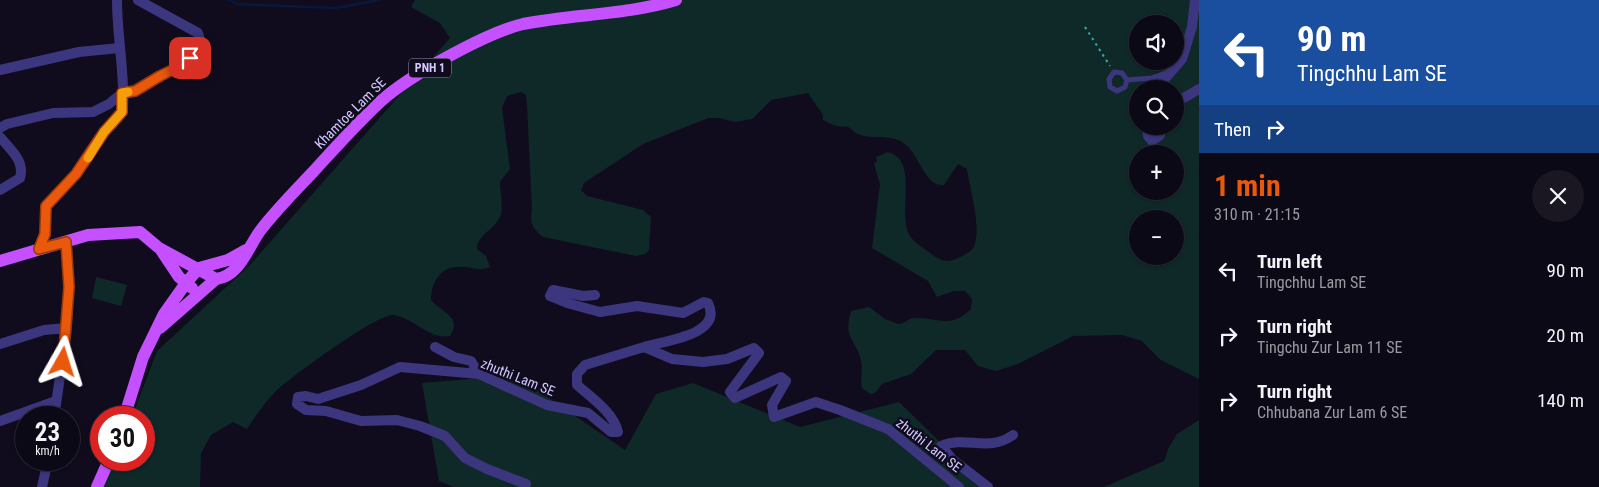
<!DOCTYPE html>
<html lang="en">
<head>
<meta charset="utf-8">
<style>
	body { margin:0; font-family:"Roboto Condensed",sans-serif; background:#1a1723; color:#f1f3f6; height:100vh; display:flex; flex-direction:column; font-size:19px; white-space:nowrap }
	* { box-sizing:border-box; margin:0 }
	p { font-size:16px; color:#9a9aa1 }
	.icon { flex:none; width:28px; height:28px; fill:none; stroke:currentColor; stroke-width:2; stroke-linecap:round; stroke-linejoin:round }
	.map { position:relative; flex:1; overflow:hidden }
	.sheet { display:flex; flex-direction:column; background:#0c0916; width:400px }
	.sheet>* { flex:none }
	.top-card { background:#1a4fa0; color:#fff; overflow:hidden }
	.buttons { position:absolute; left:1129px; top:15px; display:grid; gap:10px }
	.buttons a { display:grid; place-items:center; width:55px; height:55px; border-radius:50%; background:#0c0916; box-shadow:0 1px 4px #0004,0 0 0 1px #2c2a35; font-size:25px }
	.speed { position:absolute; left:15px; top:406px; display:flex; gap:10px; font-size:25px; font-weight:700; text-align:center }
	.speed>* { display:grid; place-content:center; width:65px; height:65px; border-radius:50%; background:#0c0916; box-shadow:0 1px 4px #0004,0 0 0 1px #2c2a35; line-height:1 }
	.speed small { font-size:12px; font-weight:400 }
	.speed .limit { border:8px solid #d22; background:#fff; color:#111 }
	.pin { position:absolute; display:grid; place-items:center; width:42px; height:42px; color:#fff; margin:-21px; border-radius:10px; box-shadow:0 2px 8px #0006 }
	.me { position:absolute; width:55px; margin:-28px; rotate:6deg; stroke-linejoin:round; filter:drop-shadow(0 0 4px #0008) }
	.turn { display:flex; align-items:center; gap:18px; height:105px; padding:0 15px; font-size:22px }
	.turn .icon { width:65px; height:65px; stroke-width:2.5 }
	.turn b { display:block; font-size:35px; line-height:42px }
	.then { display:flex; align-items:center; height:48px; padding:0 15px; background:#0003; gap:10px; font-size:19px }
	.round { display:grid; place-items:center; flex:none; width:52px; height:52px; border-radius:26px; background:#1a1723 }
	.head { display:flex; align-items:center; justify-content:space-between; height:85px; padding:0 15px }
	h1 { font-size:30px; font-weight:700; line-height:38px; color:#ea580c }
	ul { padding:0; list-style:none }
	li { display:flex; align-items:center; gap:15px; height:65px; padding:0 15px }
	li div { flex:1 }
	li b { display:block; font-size:19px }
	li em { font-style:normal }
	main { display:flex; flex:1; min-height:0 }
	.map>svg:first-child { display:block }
	.green { fill:#0f2828; fill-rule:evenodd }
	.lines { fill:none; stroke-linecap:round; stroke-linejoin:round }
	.stream { stroke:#08183b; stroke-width:2.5 }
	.path { stroke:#2bb1ae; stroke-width:2; stroke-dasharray:2.5 4; stroke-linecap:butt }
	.lane { stroke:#3c367e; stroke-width:5 }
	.street { stroke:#3c367e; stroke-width:10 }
	.primary { stroke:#c550ff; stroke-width:12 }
	.route-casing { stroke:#983908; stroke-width:12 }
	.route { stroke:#ea580c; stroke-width:9 }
	.slow { stroke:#f59e0b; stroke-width:9 }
	.labels { text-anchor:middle; stroke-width:5; stroke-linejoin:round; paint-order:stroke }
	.shield { fill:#100c1e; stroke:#9790bc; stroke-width:1 }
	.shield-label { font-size:12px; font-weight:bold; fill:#d1c9ff }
	.street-label { font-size:14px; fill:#d1c9ff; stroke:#100c1e }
</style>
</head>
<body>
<main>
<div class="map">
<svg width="1199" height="487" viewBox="0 0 1199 487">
	<rect width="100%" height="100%" fill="#100c1e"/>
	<path class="green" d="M415,0H1199V379L1161,360L1142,341L1122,335L1073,336L1018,364L996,371L978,366L965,350H936L911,374L882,384L875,393L870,394L862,388C860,378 863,369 861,360C855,338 843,338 851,311L869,307L885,319L898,324C905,324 909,317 916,318C940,318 950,329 971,309L972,299L965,291H954L937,297L928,281L872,248L880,184L874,164L877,161L876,157L888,152C920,161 896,213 910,236C915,243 923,248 930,253C946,265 951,262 968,253C987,243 969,187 967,169L958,164L944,185C925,187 919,155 906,145C891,132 874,141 858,134C854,133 852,129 848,127C845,126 840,127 837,126C832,125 828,122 823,120V115L808,93L771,100L752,119L735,122L720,118H708L643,144L584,183L581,190L587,196L643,210L651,217L649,250L645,254L636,256L543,237C533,229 529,223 532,210L527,105L526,95L521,92L507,96L502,108L510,169L500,182C500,192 504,208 500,217C494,230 478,234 477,249L486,256L490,267C477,272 475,267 462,267C441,265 431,282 431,300C441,312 463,317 450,336C429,340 413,317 393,315C378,313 293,376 278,389C266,400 256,416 247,429L233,422L211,435L201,453L200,487H100L115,460H144V418L132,417L157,351L249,266L450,38L440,23L411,7ZM1138,24H1175V61H1138ZM1138,89H1175V126H1138ZM1138,154H1175V191H1138ZM1138,219H1175V256H1138Z
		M96,277L127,285L121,306L92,298Z
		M515,375L625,450L656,394L693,383L800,427L899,402L986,487H454L439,481L422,383Z
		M1199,420V487H1104L1164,461L1169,447L1177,434Z"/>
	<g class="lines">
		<path class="stream" d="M229,0L237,4L336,8L379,0"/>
		<path class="path" d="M1085,27L1110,66"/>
		<path class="lane" d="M1114,72L1122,73L1127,80L1125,87L1117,91L1110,87L1109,79Z
			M1127,80L1152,78L1168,72"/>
		<path class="street" d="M0,70L79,52L119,48
			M1156,89L1182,59L1192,27L1195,0
			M1175,103L1199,89
			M1147,126L1148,136L1152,141L1160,135L1162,126
			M0,128L7,124L53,113L93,112L109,104L122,93L135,91L159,76L182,65L198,51L200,40L198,33L138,0
			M0,137C11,150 25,161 20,178L0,190
			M39,249L45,234L46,206L76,174L104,132L123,109C125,73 117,37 117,0
			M595,295L583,296L553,290L550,296L567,303L600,312L637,306L683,313L704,302L708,303C724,336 661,341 644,347
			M0,344L44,330L67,328
			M435,347L454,357L471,361L479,374
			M54,418L67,328L69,287L66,242
			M0,421L56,401
			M42,487L48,460
			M524,487L526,484L487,469L465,458L445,436L420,426L397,420L361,421L326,411L306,410L297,404L298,397L306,396L318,399L361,385L400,367L479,374L547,405L588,413L611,432H618C614,413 591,397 577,385V374L585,365L644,347L672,359L703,362L727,359L754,348L759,353L730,392L735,398L781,377L786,381L772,405L774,417L816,402L840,410L888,429L959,487
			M988,487L953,460L941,446C966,435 988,453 1013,435"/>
		<path class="primary" d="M161,250L179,277L192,288
			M0,261L88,235L140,232L159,248L216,279
			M216,279C240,276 248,247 260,231C276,210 295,191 313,172C335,148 357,123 381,101C410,75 486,33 523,24C574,14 626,15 676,0
			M160,328L216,279
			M124,418L143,357L164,314L186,283L199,268L228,260L246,250
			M97,487L109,460"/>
	</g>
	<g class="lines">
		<g class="route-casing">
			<path id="route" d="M63,362L69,287L66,242L39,249L45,234L46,206L76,174L104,132L122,112V93L135,91L160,76L182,65L190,58"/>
		</g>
		<use href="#route" class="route"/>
		<path class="slow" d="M88,158L104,132L122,112V93L128,92"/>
	</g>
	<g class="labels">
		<rect class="shield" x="409" y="58.5" width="42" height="19" rx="4"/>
		<g class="shield-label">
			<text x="430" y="72">PNH 1</text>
		</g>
		<g class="street-label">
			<text transform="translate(350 113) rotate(-45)" y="5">Khamtoe Lam SE</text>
			<text transform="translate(518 377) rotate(22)" y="5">zhuthi Lam SE</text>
			<text transform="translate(929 445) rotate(38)" y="5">zhuthi Lam SE</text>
		</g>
	</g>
</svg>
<div class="buttons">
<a><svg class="icon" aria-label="sound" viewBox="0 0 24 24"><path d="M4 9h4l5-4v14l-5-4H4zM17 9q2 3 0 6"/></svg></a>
<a><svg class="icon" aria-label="search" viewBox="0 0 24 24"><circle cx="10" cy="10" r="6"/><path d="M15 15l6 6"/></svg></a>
<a>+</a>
<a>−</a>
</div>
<div class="speed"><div>23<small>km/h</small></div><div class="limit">30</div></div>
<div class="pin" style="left:190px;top:58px;background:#d93025"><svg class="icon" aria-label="arrive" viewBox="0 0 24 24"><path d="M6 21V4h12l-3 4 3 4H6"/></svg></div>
<svg class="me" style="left:63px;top:362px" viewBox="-20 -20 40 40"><path d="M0-17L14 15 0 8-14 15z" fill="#ea580c" stroke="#fff" stroke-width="4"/></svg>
</div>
<section class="sheet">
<div class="top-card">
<div class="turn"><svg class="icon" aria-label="left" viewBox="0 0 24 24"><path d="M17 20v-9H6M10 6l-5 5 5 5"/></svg><div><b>90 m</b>Tingchhu Lam SE</div></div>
<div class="then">Then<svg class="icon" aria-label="right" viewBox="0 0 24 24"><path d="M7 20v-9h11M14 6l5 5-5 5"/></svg></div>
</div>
<div class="head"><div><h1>1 min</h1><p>310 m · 21:15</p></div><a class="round"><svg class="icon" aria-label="close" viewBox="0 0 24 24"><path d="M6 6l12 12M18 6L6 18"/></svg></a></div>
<ul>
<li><svg class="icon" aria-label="left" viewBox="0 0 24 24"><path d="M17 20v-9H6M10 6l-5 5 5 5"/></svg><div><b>Turn left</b><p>Tingchhu Lam SE</p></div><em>90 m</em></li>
<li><svg class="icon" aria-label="right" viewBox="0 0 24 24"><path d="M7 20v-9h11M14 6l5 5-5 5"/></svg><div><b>Turn right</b><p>Tingchu Zur Lam 11 SE</p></div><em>20 m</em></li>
<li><svg class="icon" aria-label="right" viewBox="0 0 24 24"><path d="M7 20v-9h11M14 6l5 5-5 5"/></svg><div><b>Turn right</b><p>Chhubana Zur Lam 6 SE</p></div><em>140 m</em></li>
</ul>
</section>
</main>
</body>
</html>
